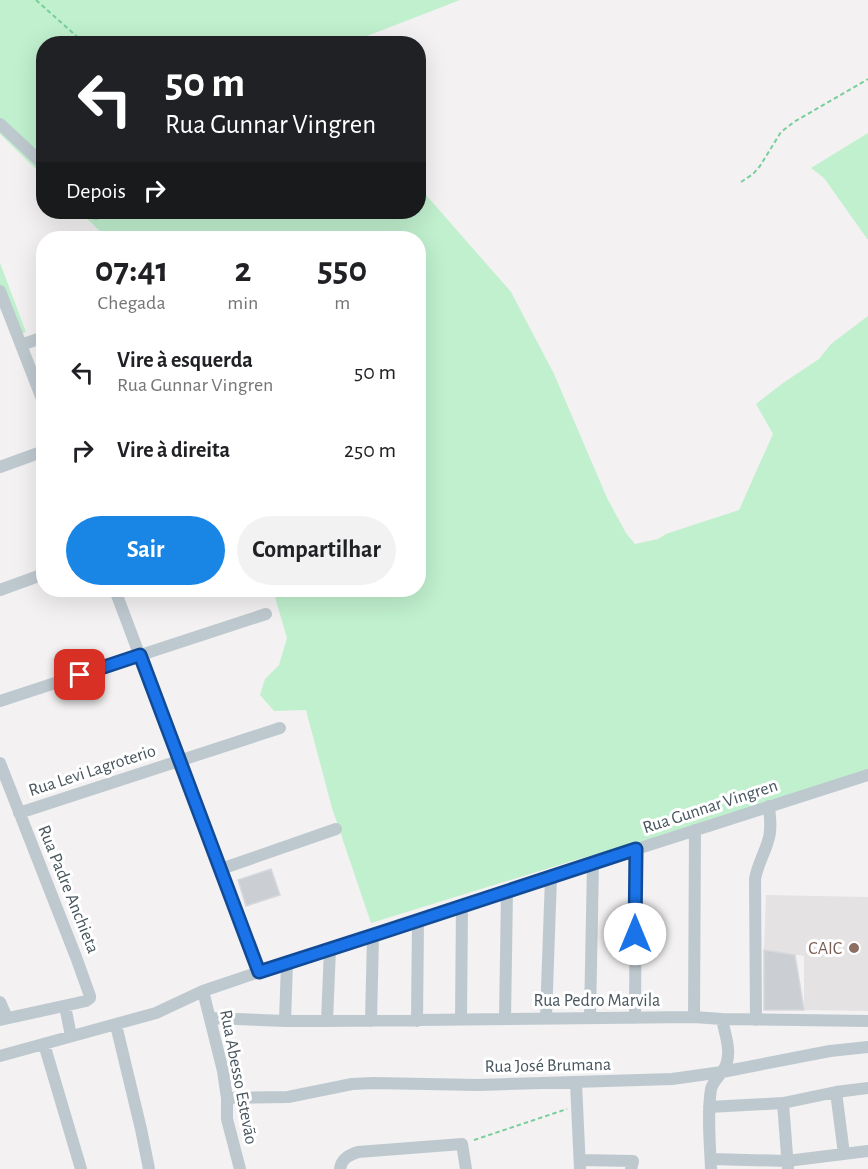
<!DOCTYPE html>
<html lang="pt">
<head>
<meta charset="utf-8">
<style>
	body { margin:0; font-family:"Alegreya Sans",sans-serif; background:#f2f2f2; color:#202124; height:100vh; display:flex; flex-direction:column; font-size:22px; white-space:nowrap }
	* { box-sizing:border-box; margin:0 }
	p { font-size:20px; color:#757577 }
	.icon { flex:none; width:33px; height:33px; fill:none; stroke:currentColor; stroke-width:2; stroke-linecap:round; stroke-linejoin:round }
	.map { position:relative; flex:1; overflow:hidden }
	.side { position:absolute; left:36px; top:231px; width:390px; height:366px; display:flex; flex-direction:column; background:#fff; border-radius:24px; box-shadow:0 6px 24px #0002 }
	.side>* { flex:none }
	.top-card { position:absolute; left:36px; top:36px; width:390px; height:183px; border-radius:24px; box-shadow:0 6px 24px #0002; background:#202124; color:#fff; overflow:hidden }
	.pin { position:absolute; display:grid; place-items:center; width:51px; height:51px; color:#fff; margin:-26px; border-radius:12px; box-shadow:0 3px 9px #0006 }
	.me { position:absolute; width:66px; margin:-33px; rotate:0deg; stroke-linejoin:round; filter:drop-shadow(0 0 4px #0008) }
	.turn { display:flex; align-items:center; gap:21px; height:126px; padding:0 30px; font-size:27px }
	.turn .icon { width:78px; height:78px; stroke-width:2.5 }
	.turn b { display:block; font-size:42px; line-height:51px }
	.then { display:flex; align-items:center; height:57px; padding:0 30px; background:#0003; gap:12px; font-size:22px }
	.eta { display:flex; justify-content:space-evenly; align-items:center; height:102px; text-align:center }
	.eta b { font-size:36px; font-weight:700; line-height:42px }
	.primary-button { display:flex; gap:12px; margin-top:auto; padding:12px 30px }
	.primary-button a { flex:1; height:69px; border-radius:36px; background:#1985e5; color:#fff; font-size:24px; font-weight:700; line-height:69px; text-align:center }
	.primary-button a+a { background:#f2f2f2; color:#202124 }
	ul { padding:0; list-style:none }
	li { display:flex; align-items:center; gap:18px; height:78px; padding:0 30px }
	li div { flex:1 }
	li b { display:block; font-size:22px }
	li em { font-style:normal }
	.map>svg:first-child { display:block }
	.education { fill:#e4e2e3 }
	.green { fill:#c0f0ce }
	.building { fill:#cbced3; stroke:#d5d8dc; stroke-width:1.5 }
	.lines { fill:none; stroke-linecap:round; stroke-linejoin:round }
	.path { stroke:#78ce9c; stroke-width:2; stroke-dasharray:4.5 3; stroke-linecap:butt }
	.minor { stroke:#bec9cf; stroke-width:12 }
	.route-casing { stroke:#114b97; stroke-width:15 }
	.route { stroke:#1a73e8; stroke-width:10 }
	.education-dot { fill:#8d6e63; stroke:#fff; stroke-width:2 }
	.labels { text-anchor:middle; stroke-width:6; stroke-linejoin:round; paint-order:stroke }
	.street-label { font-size:18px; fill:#48565e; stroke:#fff }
	.education-label { font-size:18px; fill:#785e54; stroke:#fff; text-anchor:end }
</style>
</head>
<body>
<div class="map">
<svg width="868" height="1169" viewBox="0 0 868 1169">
	<rect width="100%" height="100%" fill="#f3f1f1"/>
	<path class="education" d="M766,895L868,897V1011L804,1010V956L764,950Z"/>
	<path class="green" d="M0,0H460L349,43L44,44L43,176L0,134Z
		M868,133V240L824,178L811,168Z
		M419,187L511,292L554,374L607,498L626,533L635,544L658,539L666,534L739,510L773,434L756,404L783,383L819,359L831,344L868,316V771L759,808L572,861L371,923L332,808L306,710L274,711L260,695L265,679L279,665L287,638L273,590H418V238H107L80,212H418Z
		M0,263L26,332L12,337L0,305Z"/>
	<path class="building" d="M271,869L280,895L246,906L238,880Z
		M764,950L795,955L804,1010H764Z"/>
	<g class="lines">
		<path class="path" d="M36,0L83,42
			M741,182L753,174L760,166L781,132L794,122L868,79
			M474,1140L567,1109"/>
		<path class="minor" d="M0,124L44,165
			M93,212L96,214
			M0,291L44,404
			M21,345L44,337
			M0,467L44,451
			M0,590L44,574
			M115,590L259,972
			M0,701L266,614
			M0,763L76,957L90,996V998L86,1001L0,1020
			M19,813L280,728
			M221,869L336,829
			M203,991L223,1071L227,1098V1119L240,1169
			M0,1002L7,1018
			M65,1006L71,1036
			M546,1017L551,877
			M590,1017L593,863
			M694,1017L695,830
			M210,1018L285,1021H327L694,1017L722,1019L868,1021
			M635,1018L636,849
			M461,1019L462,905
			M505,1019L507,892
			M756,1020L755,879C758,863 764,855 768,841C772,830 770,817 769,806
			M285,1021L287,963
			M327,1021L330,949
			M371,1021L373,936
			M417,1021L418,920
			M116,1025L141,1129L149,1169
			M44,1044L81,1169
			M0,1056L156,1013L203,991L259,972L373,936L462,905L868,775
			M576,1083L580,1169
			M836,1092L844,1154
			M227,1098L288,1097L352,1084L373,1083L478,1085L672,1079L722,1072L830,1051L868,1047
			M783,1103L788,1168
			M709,1107L783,1103L836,1092L868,1088
			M711,1159L787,1161L868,1151
			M580,1160L633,1161L631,1169
			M340,1169C341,1159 349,1155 358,1152L462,1144L466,1169
			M711,1169C710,1143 707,1115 711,1089C713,1081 720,1076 724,1069C733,1054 725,1035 722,1019"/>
	</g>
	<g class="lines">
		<g class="route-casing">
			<path id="route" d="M80,675L140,655L259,972C385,932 510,890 636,849L635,934"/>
		</g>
		<use href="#route" class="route"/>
	</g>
	<circle class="education-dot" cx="854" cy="948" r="6"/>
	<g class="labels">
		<g class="street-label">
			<text transform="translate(92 770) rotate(-18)" y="6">Rua Levi Lagroterio</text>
			<text transform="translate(710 806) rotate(-18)" y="6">Rua Gunnar Vingren</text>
			<text transform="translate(69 889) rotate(68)" y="6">Rua Padre Anchieta</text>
			<text x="597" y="1006">Rua Pedro Marvila</text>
			<text transform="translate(548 1065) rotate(-1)" y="6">Rua José Brumana</text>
			<text transform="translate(239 1077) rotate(79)" y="6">Rua Abesso Estevão</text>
		</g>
		<g class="education-label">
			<text x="842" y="954">CAIC</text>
		</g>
	</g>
</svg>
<div class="pin" style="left:80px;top:675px;background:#d93025"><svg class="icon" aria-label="arrive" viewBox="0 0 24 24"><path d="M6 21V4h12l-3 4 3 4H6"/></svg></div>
<svg class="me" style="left:635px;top:934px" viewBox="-20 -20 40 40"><circle r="19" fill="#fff"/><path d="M0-13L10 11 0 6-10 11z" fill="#1a73e8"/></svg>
<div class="top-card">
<div class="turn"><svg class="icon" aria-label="left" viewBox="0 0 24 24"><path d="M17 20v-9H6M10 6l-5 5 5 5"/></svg><div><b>50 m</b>Rua Gunnar Vingren</div></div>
<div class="then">Depois<svg class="icon" aria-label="right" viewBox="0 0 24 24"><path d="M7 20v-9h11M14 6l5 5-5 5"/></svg></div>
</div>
<section class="side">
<div class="eta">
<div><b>07:41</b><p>Chegada</p></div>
<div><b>2</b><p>min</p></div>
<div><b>550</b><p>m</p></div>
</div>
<ul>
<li><svg class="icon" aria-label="left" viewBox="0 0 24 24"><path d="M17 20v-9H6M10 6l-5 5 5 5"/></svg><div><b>Vire à esquerda</b><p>Rua Gunnar Vingren</p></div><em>50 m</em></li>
<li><svg class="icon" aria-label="right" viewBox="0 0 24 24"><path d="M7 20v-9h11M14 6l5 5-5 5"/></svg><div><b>Vire à direita</b></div><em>250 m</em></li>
</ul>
<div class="primary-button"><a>Sair</a><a>Compartilhar</a></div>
</section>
</div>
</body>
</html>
